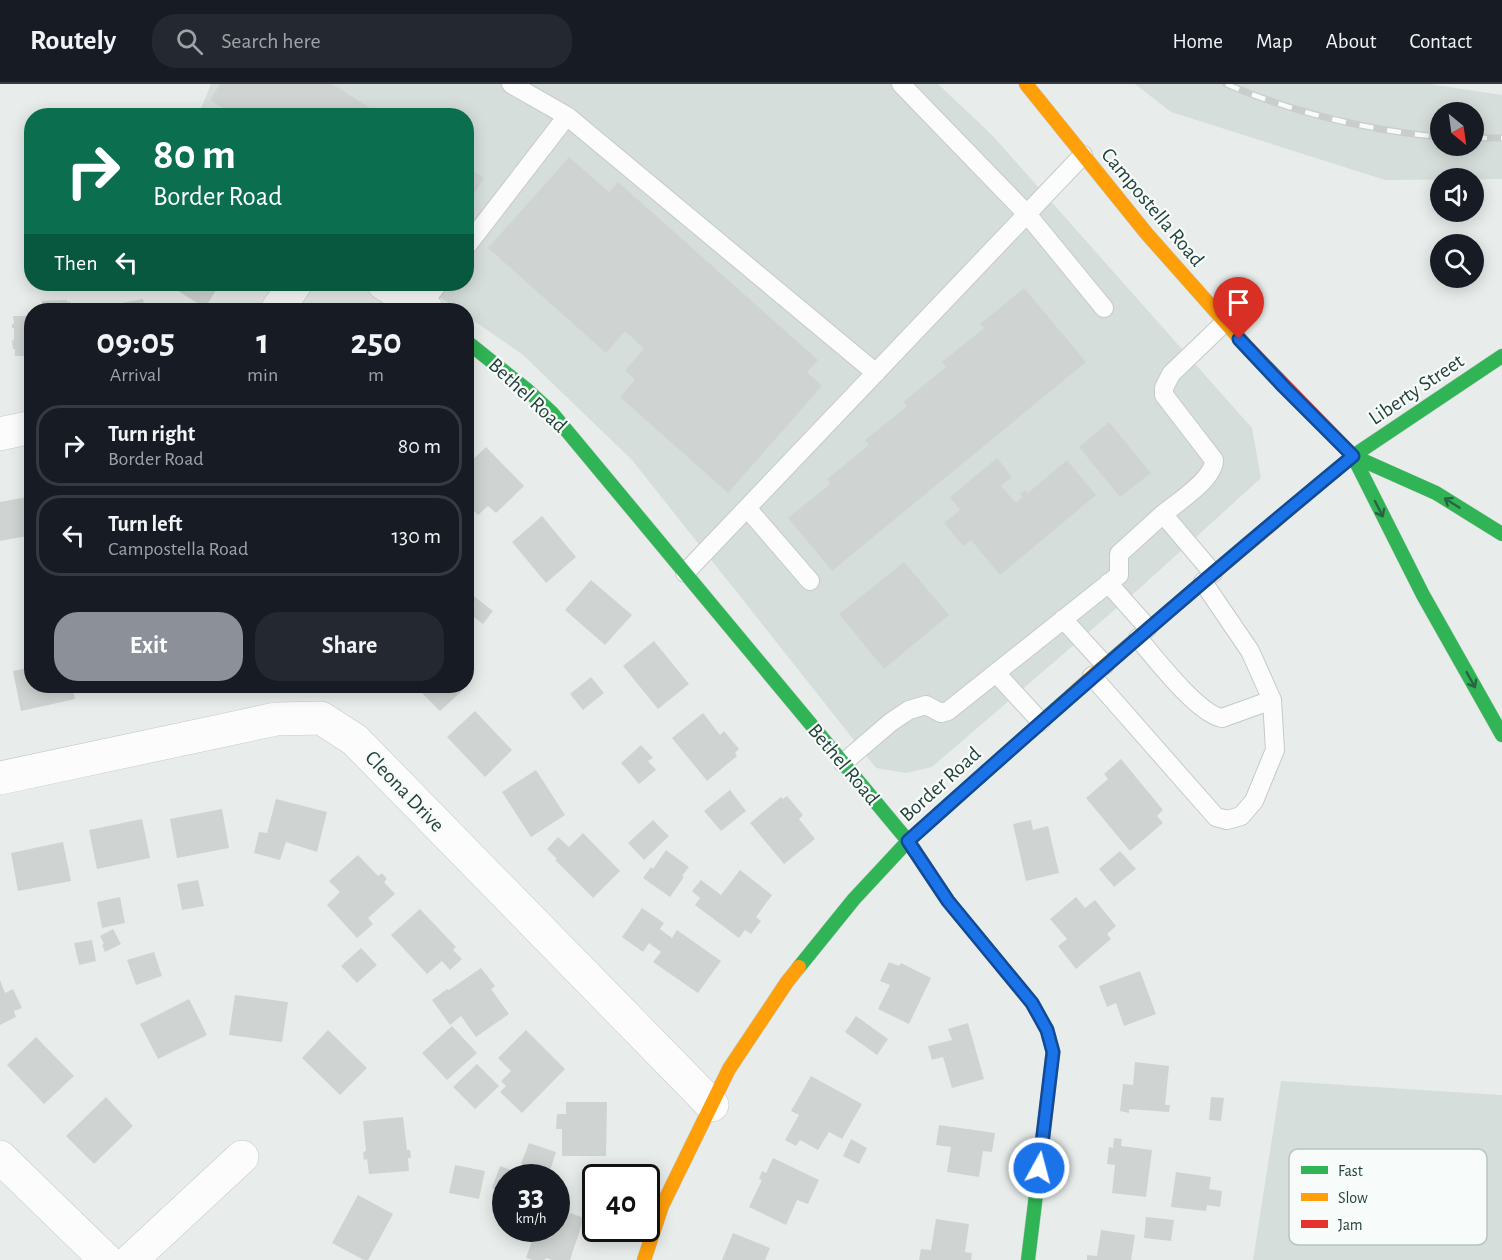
<!DOCTYPE html>
<html lang="en">
<head>
<meta charset="utf-8">
<style>
	body { margin:0; font-family:"Alegreya Sans",sans-serif; background:#242831; color:#f1f3f6; height:100vh; display:flex; flex-direction:column; font-size:22px; white-space:nowrap }
	* { box-sizing:border-box; margin:0 }
	p { font-size:20px; color:#9ea1a6 }
	.icon { flex:none; width:33px; height:33px; fill:none; stroke:currentColor; stroke-width:2; stroke-linecap:round; stroke-linejoin:round }
	.map { position:relative; flex:1; overflow:hidden }
	.panel { position:absolute; left:24px; top:219px; width:450px; height:390px; display:flex; flex-direction:column; background:#171b24; border-radius:24px; box-shadow:0 3px 15px #0003 }
	.panel>* { flex:none }
	.top-card { position:absolute; left:24px; top:24px; width:450px; height:183px; border-radius:24px; box-shadow:0 3px 15px #0003; background:#0b6e4f; color:#fff; overflow:hidden }
	.needle { width:39px; rotate:151deg }
	.controls { position:absolute; left:1430px; top:18px; display:grid; gap:12px }
	.controls a { display:grid; place-items:center; width:54px; height:54px; border-radius:50%; background:#171b24; box-shadow:0 3px 15px #0003; font-size:30px }
	.speed { position:absolute; left:492px; top:1080px; display:flex; gap:12px; font-size:30px; font-weight:700; text-align:center }
	.speed>* { display:grid; place-content:center; width:78px; height:78px; border-radius:50%; background:#171b24; box-shadow:0 3px 15px #0003; line-height:1 }
	.speed small { font-size:15px; font-weight:400 }
	.speed .limit { border:3px solid #111; border-radius:9px; background:#fff; color:#111 }
	.pin { position:absolute; display:grid; place-items:center; width:51px; height:51px; color:#fff; margin:-62px -26px; border-radius:50% 50% 50% 0; rotate:-45deg; box-shadow:0 0 6px #0007 }
	.pin .icon { rotate:45deg }
	.me { position:absolute; width:66px; margin:-33px; rotate:7deg; stroke-linejoin:round; filter:drop-shadow(0 0 4px #0008) }
	.turn { display:flex; align-items:center; gap:21px; height:126px; padding:0 30px; font-size:27px }
	.turn .icon { width:78px; height:78px; stroke-width:2.5 }
	.turn b { display:block; font-size:42px; line-height:51px }
	.then { display:flex; align-items:center; height:57px; padding:0 30px; background:#0003; gap:12px; font-size:22px }
	.eta { display:flex; justify-content:space-evenly; align-items:center; height:102px; text-align:center }
	.eta b { font-size:36px; font-weight:700; line-height:42px }
	.button { display:flex; gap:12px; margin-top:auto; padding:12px 30px }
	.button a { flex:1; height:69px; border-radius:24px; background:#8c9099; color:#fff; font-size:24px; font-weight:700; line-height:69px; text-align:center }
	.button a+a { background:#242831; color:#f1f3f6 }
	ul { padding:0; list-style:none }
	li { display:flex; align-items:center; gap:18px; height:81px; margin:0 12px 9px; padding:0 18px; border:3px solid #363941; border-radius:24px }
	li div { flex:1 }
	li b { display:block; font-size:22px }
	li em { font-style:normal }
	header { display:flex; align-items:center; gap:36px; box-sizing:border-box; height:84px; padding:0 30px; background:#171b24; border-bottom:2px solid #363941 }
	header strong { font-size:28px }
	nav { display:flex; gap:33px; margin-inline-start:auto; font-size:21px }
	.search { width:420px; height:54px; background:#242831; display:flex; align-items:center; gap:15px; box-sizing:border-box; padding:0 21px; border-radius:24px; color:#9ea1a6; font-size:22px }
	.map>svg:first-child { display:block }
	.built { fill:#d6dedb; fill-rule:evenodd }
	.building { fill:#cfd4d2 }
	.lines { fill:none; stroke-linecap:round; stroke-linejoin:round }
	.lane-casing { stroke:#c5cac8; stroke-width:20 }
	.street-casing { stroke:#c5cac8; stroke-width:34 }
	.fast-casing { stroke:#c3cbc8; stroke-width:15 }
	.slow-casing { stroke:#c3cbc8; stroke-width:15 }
	.jam-casing { stroke:#c3cbc8; stroke-width:15 }
	.lane { stroke:#fcfcfc; stroke-width:18 }
	.street { stroke:#fcfcfc; stroke-width:33 }
	.fast { stroke:#30b455; stroke-width:14 }
	.slow { stroke:#ff9f0a; stroke-width:14 }
	.jam { stroke:#e5322d; stroke-width:14 }
	.rail-casing { stroke:#c9cdcc; stroke-width:7 }
	.rail { stroke:#f7fbf9; stroke-width:4.5; stroke-dasharray:14; stroke-linecap:butt }
	.oneway { stroke:#286442 }
	.route-casing { stroke:#114b97; stroke-width:15 }
	.route { stroke:#1a73e8; stroke-width:10 }
	.labels { text-anchor:middle; stroke-width:4.5; stroke-linejoin:round; paint-order:stroke }
	.street-label { font-size:21px; fill:#24423a; stroke:#f7fbf9 }
	.key { fill:#f7fbf9; stroke:#b8c4c0; stroke-width:1.5 }
	.key-label { font-size:16px; fill:#24423a }
</style>
</head>
<body>
<header>
<strong>Routely</strong>
<div class="search"><svg class="icon" aria-label="search" viewBox="0 0 24 24"><circle cx="10" cy="10" r="6"/><path d="M15 15l6 6"/></svg>Search here</div>
<nav><a>Home</a><a>Map</a><a>About</a><a>Contact</a></nav>
</header>
<div class="map">
<svg width="1502" height="1176" viewBox="0 0 1502 1176">
	<rect width="100%" height="100%" fill="#e8edeb"/>
	<path class="built" d="M211,0H938L993,52L1252,344L1261,394L1140,504L932,683L906,689L876,684L632,376L523,271L467,232L466,226H459L419,200H466V32H198Z
		M1135,0H1429L1502,11V95L1385,96L1171,28ZM1440,28H1473V62H1440Z
		M1281,997L1502,1011V1176H1253Z"/>
	<path class="building" d="M220,0H332L383,32H235L210,16Z
		M569,73L609,108L618,98L818,276L807,288L822,302L728,409L620,313L635,296L625,286L644,265L625,247L606,269L488,164Z
		M466,83L484,94L466,122Z
		M170,200H220L205,224L172,203L173,201Z
		M1024,204L1086,278L832,487L788,434L830,400L827,395L869,361L865,356L907,322L903,318L946,283L942,278L984,244L980,240Z
		M143,215L145,226H91V225Z
		M67,216V218L70,217V226H42V217Z
		M28,228H32V272H15V265H13L12,256L14,257V244H12V240H14L13,232H28Z
		M1109,338L1151,389L1120,413L1079,363Z
		M486,363L524,402L496,429L488,422L478,431L466,420V382Z
		M997,374L1012,393L1001,402L1016,419L1023,413L1020,410L1025,406L1028,409L1067,376L1096,411L1000,491L971,456L963,462L944,439L960,426L950,413Z
		M32,412V451L0,457V418Z
		M542,432L576,473L546,499L512,458Z
		M904,478L949,531L884,585L839,530Z
		M591,496L632,531L605,561L565,526Z
		M471,510L493,527L483,540L466,527V516Z
		M654,557L689,600L658,625L623,582Z
		M32,583V602H72L75,615L21,627L13,587Z
		M591,593L604,609L583,626L570,610Z
		M415,602H459L463,606L440,627Z
		M475,627L512,666L485,693L447,653Z
		M703,629L720,651L724,647L739,665L735,669L737,672L707,697L672,654Z
		M641,661L653,674L648,677L656,686L639,700L621,679Z
		M1121,675L1163,726L1157,732L1163,739L1130,767L1086,714L1108,695L1104,690Z
		M536,686L565,731L531,753L502,708Z
		M730,706L746,727L721,747L704,727Z
		M787,712L803,731L799,735L815,755L784,780L750,739L781,713L783,715Z
		M276,715L327,728L317,768L286,758L280,776L254,769L259,748L267,749Z
		M222,725L229,764L177,774L170,735Z
		M142,735L150,774L97,785L89,746Z
		M653,736L669,752L644,776L628,759Z
		M1031,736L1033,746L1048,742L1059,789L1026,797L1013,740Z
		M583,749L620,787L593,814L555,776L557,775L547,765L558,753L569,763Z
		M63,758L71,797L18,807L11,769Z
		M666,766L689,783L682,792L684,793L670,813L643,794L651,783L653,785Z
		M1120,767L1136,785L1114,803L1099,785Z
		M358,771L378,792L382,789L387,795L384,798L395,810L368,834L373,840L357,854L327,821L340,808L329,797Z
		M740,786L772,811L756,833L761,837L751,850L745,846L739,854L695,821L700,814L692,807L701,796L721,811Z
		M198,796L204,822L182,826L177,800Z
		M120,813L125,839L102,844L97,818Z
		M1076,813L1085,824L1095,816L1116,842L1107,850L1111,855L1076,885L1058,862L1067,855L1050,835Z
		M642,824L664,839L660,845L672,854L677,846L721,877L698,909L653,878L661,868L649,859L643,868L622,853Z
		M420,825L456,863L453,866L462,875L450,886L442,877L427,890L391,851Z
		M113,845L121,860L105,868L102,861L104,860L100,852Z
		M92,856L96,877L79,881L74,859Z
		M361,864L377,881L357,899L341,882Z
		M154,868L162,892L136,901L127,876Z
		M889,878L899,882L901,879L931,894L909,940L878,925L890,901L880,897Z
		M481,884L495,902L491,905L509,930L476,953L461,932L450,941L432,916L447,905L449,906Z
		M1140,887L1156,930L1124,942L1116,919L1107,923L1099,902Z
		M0,896L5,909L13,905L22,924L14,927L16,933L0,941Z
		M235,911L288,918L282,958L229,951Z
		M189,915L207,951L158,975L140,940Z
		M856,932L888,955L877,971L845,948Z
		M968,939L984,995L952,1004L943,973L932,976L928,962L952,956L948,945Z
		M452,942L477,969L447,996L422,969Z
		M328,946L367,984L340,1011L302,974Z
		M526,946L565,985L522,1029L500,1008L506,1002L501,997L511,987L498,974Z
		M36,953L74,992L44,1020L7,981Z
		M1135,978L1169,982L1165,1021H1170L1169,1028L1129,1025V1029L1120,1027L1123,1000L1133,1001Z
		M477,980L499,1002L475,1025L453,1003Z
		M811,992L862,1020L842,1055L829,1048L818,1066L800,1056L796,1062L785,1056L799,1031L791,1027Z
		M106,1013L133,1042L94,1080L66,1052Z
		M1211,1013L1224,1014L1221,1037L1209,1036Z
		M566,1018H607L606,1072H562V1045H556L557,1030H566Z
		M403,1033L407,1066H410L411,1074H408L409,1087L369,1090L367,1075L364,1076L363,1068L366,1067L363,1037Z
		M939,1041L995,1049L992,1068L983,1067L979,1093L947,1088L951,1063L936,1061Z
		M1114,1054L1122,1055L1121,1062L1152,1066L1146,1113L1112,1109L1115,1081L1107,1080L1109,1063L1113,1064Z
		M851,1055L867,1064L859,1080L843,1072Z
		M529,1059L556,1068L549,1090L521,1080Z
		M773,1074L819,1096L808,1120L797,1116L786,1141L749,1123L762,1096L759,1095L762,1087L766,1089Z
		M455,1081L485,1087L479,1115L449,1109Z
		M500,1082L526,1091L525,1094H506V1109L492,1104Z
		M1176,1088L1211,1093L1209,1105L1222,1107L1220,1123L1207,1121L1206,1127L1171,1123Z
		M358,1111L393,1130L368,1176H364L332,1159Z
		M556,1124L584,1134L570,1176H552L546,1174L545,1176H532L526,1174L532,1157L515,1152L518,1144H556Z
		M1146,1133L1174,1136L1171,1157L1144,1154Z
		M936,1135L969,1140L965,1168L972,1169L971,1176H919L921,1165L931,1166Z
		M1101,1146L1135,1151L1131,1176H1087V1171L1097,1172Z
		M733,1149L770,1164L765,1176H722Z"/>
	<g class="lines">
		<g class="lane-casing">
			<path id="lane" d="M511,0L567,32L876,289
				M901,0L1027,130L1104,224
				M466,163L567,32
				M421,222L438,200
				M747,424L810,497
				M685,489L1083,71
				M1213,489L1163,430C1178,418 1214,395 1214,376L1164,311V304L1171,290L1224,239
				M1108,499L1148,544
				M1063,535L1105,581
				M1138,554C1155,574 1198,630 1222,634L1272,616
				M996,589L1041,638
				M1092,592L1216,733L1227,736L1241,732L1254,717L1275,666L1272,616L1250,567L1203,498
				M843,679L891,638L909,626L926,621L941,629L948,627L1119,491V470L1163,430"/>
		</g>
		<g class="street-casing">
			<path id="street" d="M384,200L427,226
				M277,226L295,200
				M0,350L32,343
				M0,694L276,635L321,634L355,656L712,1021
				M0,1073L106,1176
				M131,1176L242,1073"/>
		</g>
		<g class="fast-casing">
			<path id="fast" d="M466,257L526,305L552,329L908,757L914,766
				M1353,372L1423,511L1502,651
				M1353,372L1436,409L1502,450
				M1304,413L1353,372L1502,272
				M799,883L854,815L908,757L1056,625
				M1028,1176L1044,1045"/>
		</g>
		<g class="slow-casing">
			<path id="slow" d="M1026,0L1147,150L1249,265
				M1056,625L1097,588L1304,413
				M914,766L948,817L1032,919L1047,946L1053,968L1044,1045
				M644,1176L662,1122L729,985L787,898L799,883"/>
		</g>
		<g class="jam-casing">
			<path id="jam" d="M1249,265L1353,372"/>
		</g>
		<use href="#lane" class="lane"/>
		<use href="#street" class="street"/>
		<use href="#fast" class="fast"/>
		<use href="#slow" class="slow"/>
		<use href="#jam" class="jam"/>
		<g class="rail-casing">
			<path id="rail" d="M1226,0C1295,29 1366,46 1440,53
				M1473,54H1502"/>
		</g>
		<use href="#rail" class="rail"/>
	</g>
	<defs><path id="oneway-shaft" d="M-6 0H5M1.5-3L5.5 0L1.5 3" fill="none" stroke-width="1.6" stroke-linecap="round" stroke-linejoin="round" transform="scale(1.5)"/></defs>
	<g class="oneway">
		<use href="#oneway-shaft" transform="translate(1452 419) rotate(-148)"/>
		<use href="#oneway-shaft" transform="translate(1379 425) rotate(63)"/>
		<use href="#oneway-shaft" transform="translate(1471 596) rotate(61)"/>
	</g>
	<g class="lines">
		<g class="route-casing">
			<path id="route" d="M1039,1084L1053,968L1047,946L1032,919L948,817L908,757C1054,626 1201,497 1353,372L1284,303L1239,255"/>
		</g>
		<use href="#route" class="route"/>
	</g>
	<g class="labels">
		<g class="street-label">
			<text transform="translate(1153 123) rotate(50)" y="7">Campostella Road</text>
			<text transform="translate(1416 305) rotate(-34)" y="7">Liberty Street</text>
			<text transform="translate(528 311) rotate(43)" y="7">Bethel Road</text>
			<text transform="translate(844 680) rotate(50)" y="7">Bethel Road</text>
			<text transform="translate(940 700) rotate(-42)" y="7">Border Road</text>
			<text transform="translate(405 707) rotate(46)" y="7">Cleona Drive</text>
		</g>
	</g>
	<rect x="1289" y="1065" width="198" height="96" rx="9" class="key"/>
	<rect x="1301" y="1082" width="27" height="8" fill="#30b455"/>
	<rect x="1301" y="1109" width="27" height="8" fill="#ff9f0a"/>
	<rect x="1301" y="1136" width="27" height="8" fill="#e5322d"/>
	<g class="key-label">
		<text x="1338" y="1092">Fast</text>
		<text x="1338" y="1119">Slow</text>
		<text x="1338" y="1146">Jam</text>
	</g>
</svg>
<div class="controls">
<a><svg class="needle" viewBox="-14 -14 28 28"><path d="M0-13l5 13h-10z" fill="#e53935"/><path d="M0 13l5-13h-10z" fill="#9ea1a6"/></svg></a>
<a><svg class="icon" aria-label="sound" viewBox="0 0 24 24"><path d="M4 9h4l5-4v14l-5-4H4zM17 9q2 3 0 6"/></svg></a>
<a><svg class="icon" aria-label="search" viewBox="0 0 24 24"><circle cx="10" cy="10" r="6"/><path d="M15 15l6 6"/></svg></a>
</div>
<div class="speed"><div>33<small>km/h</small></div><div class="limit">40</div></div>
<div class="pin" style="left:1239px;top:255px;background:#d93025"><svg class="icon" aria-label="arrive" viewBox="0 0 24 24"><path d="M6 21V4h12l-3 4 3 4H6"/></svg></div>
<svg class="me" style="left:1039px;top:1084px" viewBox="-20 -20 40 40"><circle r="17" fill="#1a73e8" stroke="#fff" stroke-width="3"/><path d="M0-11L8 9 0 5-8 9z" fill="#fff"/></svg>
<div class="top-card">
<div class="turn"><svg class="icon" aria-label="right" viewBox="0 0 24 24"><path d="M7 20v-9h11M14 6l5 5-5 5"/></svg><div><b>80 m</b>Border Road</div></div>
<div class="then">Then<svg class="icon" aria-label="left" viewBox="0 0 24 24"><path d="M17 20v-9H6M10 6l-5 5 5 5"/></svg></div>
</div>
<section class="panel">
<div class="eta">
<div><b>09:05</b><p>Arrival</p></div>
<div><b>1</b><p>min</p></div>
<div><b>250</b><p>m</p></div>
</div>
<ul>
<li><svg class="icon" aria-label="right" viewBox="0 0 24 24"><path d="M7 20v-9h11M14 6l5 5-5 5"/></svg><div><b>Turn right</b><p>Border Road</p></div><em>80 m</em></li>
<li><svg class="icon" aria-label="left" viewBox="0 0 24 24"><path d="M17 20v-9H6M10 6l-5 5 5 5"/></svg><div><b>Turn left</b><p>Campostella Road</p></div><em>130 m</em></li>
</ul>
<div class="button"><a>Exit</a><a>Share</a></div>
</section>
</div>
</body>
</html>
